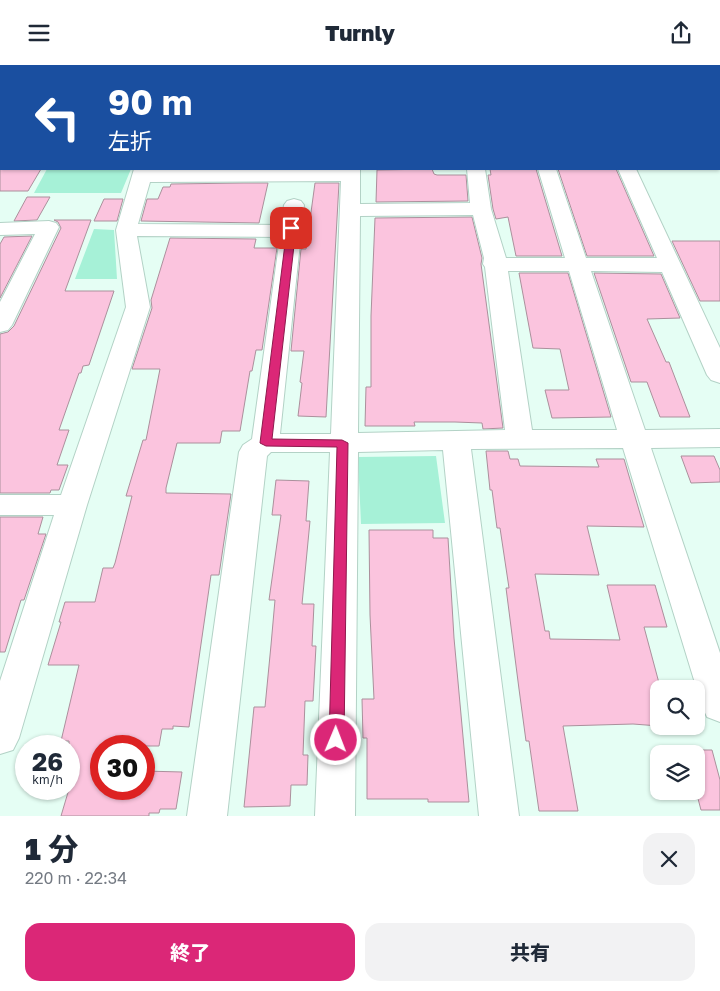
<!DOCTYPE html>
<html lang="ja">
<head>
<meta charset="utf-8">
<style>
	body { margin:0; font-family:"Golos Text","Noto Sans JP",sans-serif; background:#f2f2f3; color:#1f2937; height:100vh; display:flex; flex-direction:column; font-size:19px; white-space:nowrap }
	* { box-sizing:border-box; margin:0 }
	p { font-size:16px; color:#747a83 }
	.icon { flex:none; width:28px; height:28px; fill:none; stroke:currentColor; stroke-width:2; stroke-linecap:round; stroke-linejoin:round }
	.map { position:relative; height:751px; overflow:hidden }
	.panel { display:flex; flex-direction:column; background:#fff; flex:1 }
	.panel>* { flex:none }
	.top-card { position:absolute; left:0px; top:0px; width:720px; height:105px; box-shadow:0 1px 4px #0004; background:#1a4fa0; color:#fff; overflow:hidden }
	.buttons { position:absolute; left:650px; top:615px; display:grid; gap:10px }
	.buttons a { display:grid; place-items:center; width:55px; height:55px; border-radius:10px; background:#fff; box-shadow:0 1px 4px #0004; font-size:25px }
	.speed { position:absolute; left:15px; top:670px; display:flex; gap:10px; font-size:25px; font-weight:700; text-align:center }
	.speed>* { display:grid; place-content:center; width:65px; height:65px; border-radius:50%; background:#fff; box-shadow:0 1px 4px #0004; line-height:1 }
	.speed small { font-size:12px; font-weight:400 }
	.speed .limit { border:8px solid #d22; background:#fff; color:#111 }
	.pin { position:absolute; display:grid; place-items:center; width:42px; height:42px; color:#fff; margin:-21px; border-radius:10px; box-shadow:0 2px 8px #0006 }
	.me { position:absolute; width:55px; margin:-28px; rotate:1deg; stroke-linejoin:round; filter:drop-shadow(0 0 4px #0008) }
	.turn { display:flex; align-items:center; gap:18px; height:105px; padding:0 25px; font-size:22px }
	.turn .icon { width:65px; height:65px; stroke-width:2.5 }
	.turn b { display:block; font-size:35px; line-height:42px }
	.round { display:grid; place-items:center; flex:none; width:52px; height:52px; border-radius:15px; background:#f2f2f3 }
	.summary { display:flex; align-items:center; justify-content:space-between; height:85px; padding:0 25px }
	h1 { font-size:30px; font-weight:800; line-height:38px }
	.button { display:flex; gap:10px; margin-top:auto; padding:10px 25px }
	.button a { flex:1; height:58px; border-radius:15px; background:#db2777; color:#fff; font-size:20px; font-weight:800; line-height:58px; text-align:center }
	.button a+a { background:#f2f2f3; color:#1f2937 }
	header { display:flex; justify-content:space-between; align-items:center; height:65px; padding:0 25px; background:#fff; font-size:22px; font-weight:800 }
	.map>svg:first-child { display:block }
	.green { fill:#a6f1d7 }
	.building { fill:#fbc4de; stroke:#ab909c }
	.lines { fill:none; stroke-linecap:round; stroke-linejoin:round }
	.minor-casing { stroke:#b3d2c6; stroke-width:2 }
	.major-casing { stroke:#b3d2c6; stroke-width:2 }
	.minor { fill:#fff; fill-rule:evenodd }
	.major { fill:#fff; fill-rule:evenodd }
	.route { fill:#db2777; stroke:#8e194d }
</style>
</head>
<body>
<header><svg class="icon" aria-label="menu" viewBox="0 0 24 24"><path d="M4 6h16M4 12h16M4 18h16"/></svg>Turnly<svg class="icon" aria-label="share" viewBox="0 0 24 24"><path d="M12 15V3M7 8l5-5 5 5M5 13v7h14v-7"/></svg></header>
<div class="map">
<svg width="720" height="751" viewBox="0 0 720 751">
	<rect width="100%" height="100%" fill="#e5fef4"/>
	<path class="green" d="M47,104H131L121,128H34Z
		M94,164L114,165L117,214H75Z
		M436,391L445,458L361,459L358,392Z"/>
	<path class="building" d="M0,104H41L28,126H0Z
		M432,104L434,109L437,110H466L468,136L376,137L377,105Z
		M490,104H536L562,191H516L508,152L496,154L493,144L488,110H491Z
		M558,104H616L654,191H587Z
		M243,118H268L259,158L141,156L147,134H158L163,122H170L171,119Z
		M315,118H339L326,352L298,351L302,318L300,317L304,286H291L301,184H306Z
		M27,132H50L37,155L14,156Z
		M104,134H123L117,156H94Z
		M472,152L482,193L481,199L503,363L483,364L482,358L455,357H414L415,361H365L366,322H371V251L375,153Z
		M54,155H91L65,226H114L89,300L83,301L81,308H79L59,365H69L57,400H68L59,425H51L50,428H0V269L8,267L14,261L61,163L58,157Z
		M32,171L0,233V179L4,172Z
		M170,173L256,174L254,183H277L262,285H256L252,306H250L240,366H222L220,378H177L166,423V428L231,429L219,510H211L189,662L173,661V664H162L159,681H101V724H144V706L182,707L176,744H160L159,748H149V751H61L69,724V676H61L79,600H48L61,557H59L65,537H95L103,503H113L115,498L132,431H126L143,375H146L160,304H132L152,243L151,235Z
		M672,176H720V236H700Z
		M519,208H568L611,352L552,353L545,325H569L560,284L533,283Z
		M594,208L661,209L680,253L647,254L666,297H669L690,352H660L647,317H631Z
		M486,386H508L510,394H518L520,401L599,402L596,394H624L644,462L587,461L599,510L535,509L545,566H549L550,574L620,575L607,520H655L667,562H644L659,618V661L633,659L563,661L578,746H539L529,676H526L519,624L506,523H509L500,463H497L492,425H490Z
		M681,391H714L720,405V417L691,418Z
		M276,415L309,416L306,456H310L302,539H314L312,581H316L313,636H305L303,690H308L307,720H291L290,741L244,742L254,642H265L271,580L275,535H269L281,450H272Z
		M0,452H43L38,469H46L24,535H21L5,587H0Z
		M369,465H433V473H448L454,573L469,737H428V734H367V673H363L362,634H374L370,550Z
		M685,685H712L720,715V745H701L696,726V689H686Z"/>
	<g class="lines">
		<g class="minor-casing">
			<path id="minor" d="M354,0H370V1H354Z
				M443,0H459V1H443Z
				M528,0H544L545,1H529Z
				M0,48H1V58H0Z
				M719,79H720V89H719Z
				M0,85L1,86V97H0Z
				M134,104H152V105L360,104V139L470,138L467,104H485L491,144L506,193H565L538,104H556L586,193H657L618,104H636L720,283V318L711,315L707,310L662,207L591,206L645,365L720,364V382L651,383L720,588V657L707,652L702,641L623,383L471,384L519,751H479L443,385L358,387L355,751H315L330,387H271L267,391L227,751H187L239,387L243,380L252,374L280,172L137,171L150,242L87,440L19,673L13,685L0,689V616L54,450H0V430H61L126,242L116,165ZM341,116L331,369H280L304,140L301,136L294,134L287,136L284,140L281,160L138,159L150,117ZM473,150L484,193L483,199L485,202L505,365L358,368L360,151ZM508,206H569L617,365H532Z
				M49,156L56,158L59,162L12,260L8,265L0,267V237L35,169L0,170V158Z"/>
		</g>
		<g class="major-casing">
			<path id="major" d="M669,0H685L686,1H670Z
				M690,0H706L707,1H691Z
				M719,26H720V38H719Z
				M719,59H720V71H719Z"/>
		</g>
		<use href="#minor" class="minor"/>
		<use href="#major" class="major"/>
	</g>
	<path class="route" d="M291,160L296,163L272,374L342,375L348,378L344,675L342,680L336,682L331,680L329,675L337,382L266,381L260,378L287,163Z"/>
</svg>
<div class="buttons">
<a><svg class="icon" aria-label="search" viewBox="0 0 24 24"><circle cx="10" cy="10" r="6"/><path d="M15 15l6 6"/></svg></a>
<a><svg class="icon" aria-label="layers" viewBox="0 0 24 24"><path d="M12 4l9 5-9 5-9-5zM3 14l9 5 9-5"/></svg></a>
</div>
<div class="speed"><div>26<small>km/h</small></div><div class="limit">30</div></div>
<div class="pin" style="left:291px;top:163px;background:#d93025"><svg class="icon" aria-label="arrive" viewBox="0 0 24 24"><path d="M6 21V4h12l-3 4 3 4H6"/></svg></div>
<svg class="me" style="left:336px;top:675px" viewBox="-20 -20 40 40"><circle r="17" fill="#db2777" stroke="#fff" stroke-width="3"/><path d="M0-11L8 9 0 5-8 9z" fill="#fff"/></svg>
<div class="top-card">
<div class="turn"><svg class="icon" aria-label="left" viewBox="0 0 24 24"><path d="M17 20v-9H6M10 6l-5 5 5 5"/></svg><div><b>90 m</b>左折</div></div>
</div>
</div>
<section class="panel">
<div class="summary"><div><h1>1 分</h1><p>220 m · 22:34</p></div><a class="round"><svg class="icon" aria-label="close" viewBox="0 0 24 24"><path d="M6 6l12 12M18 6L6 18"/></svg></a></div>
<div class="button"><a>終了</a><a>共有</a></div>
</section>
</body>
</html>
